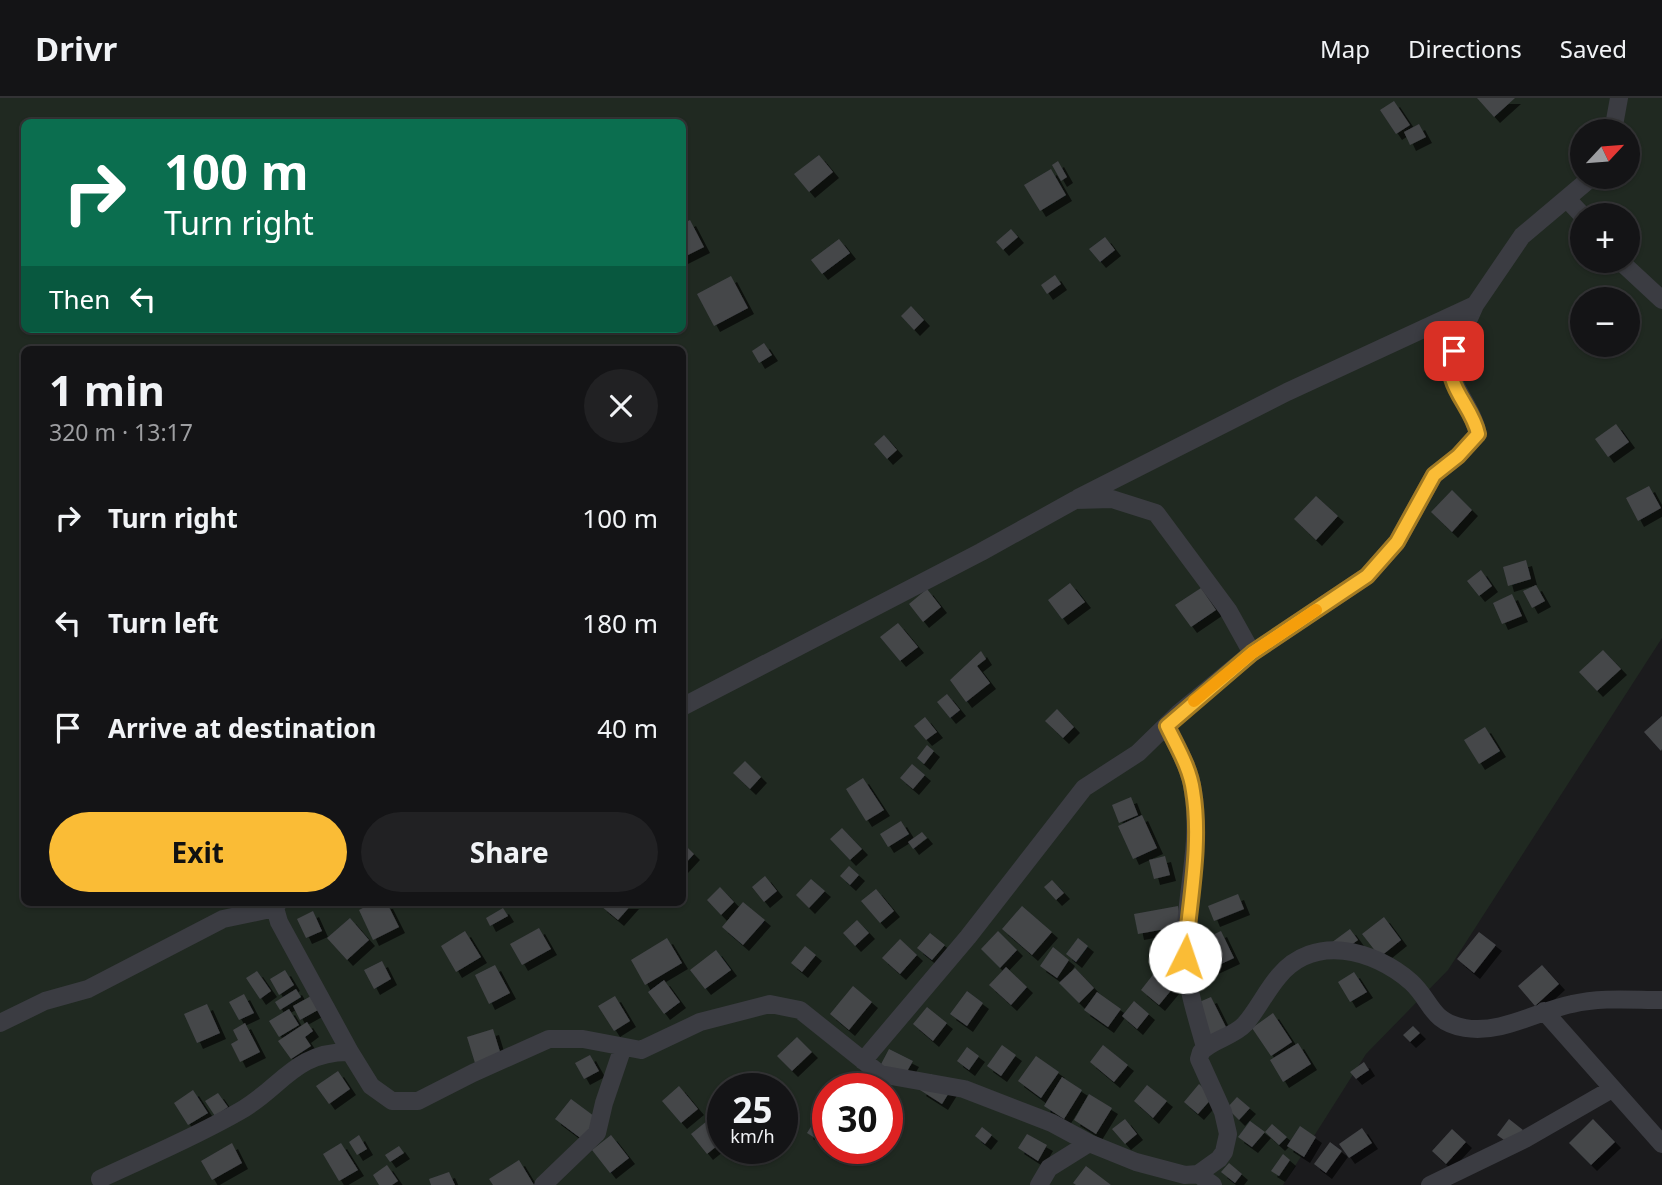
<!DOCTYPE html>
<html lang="en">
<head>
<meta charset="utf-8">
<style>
	body { margin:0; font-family:"Noto Sans",sans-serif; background:#212123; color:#f1f3f6; height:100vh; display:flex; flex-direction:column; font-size:26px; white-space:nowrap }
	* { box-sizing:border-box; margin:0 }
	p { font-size:23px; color:#9d9ea1 }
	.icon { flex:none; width:38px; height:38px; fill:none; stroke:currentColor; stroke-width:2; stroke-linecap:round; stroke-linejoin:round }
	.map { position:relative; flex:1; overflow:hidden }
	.details { position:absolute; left:21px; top:248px; width:665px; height:560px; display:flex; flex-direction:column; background:#141416; border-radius:10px; box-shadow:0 2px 5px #0004,0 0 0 2px #333335 }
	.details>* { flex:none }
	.hud { position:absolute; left:21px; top:21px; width:665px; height:214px; border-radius:10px; box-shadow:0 2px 5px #0004,0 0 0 2px #333335; background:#0b6e4f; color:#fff; overflow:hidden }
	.needle { width:46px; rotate:64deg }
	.tools { position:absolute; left:1570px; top:21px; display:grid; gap:14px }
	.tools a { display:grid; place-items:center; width:70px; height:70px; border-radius:50%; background:#141416; box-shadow:0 2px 5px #0004,0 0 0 2px #333335; font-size:35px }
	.speed { position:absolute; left:707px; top:975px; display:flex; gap:14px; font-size:35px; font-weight:700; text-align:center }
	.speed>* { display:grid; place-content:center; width:91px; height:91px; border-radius:50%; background:#141416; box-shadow:0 2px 5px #0004,0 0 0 2px #333335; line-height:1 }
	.speed small { font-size:18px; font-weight:400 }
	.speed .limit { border:10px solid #d22; background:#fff; color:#111 }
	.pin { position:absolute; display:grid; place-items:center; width:60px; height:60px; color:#fff; margin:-30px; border-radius:14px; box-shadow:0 4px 10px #0006 }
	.me { position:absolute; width:77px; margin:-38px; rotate:4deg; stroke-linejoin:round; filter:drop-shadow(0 0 5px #0008) }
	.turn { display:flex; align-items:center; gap:24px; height:147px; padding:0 28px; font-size:32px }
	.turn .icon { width:91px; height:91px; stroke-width:2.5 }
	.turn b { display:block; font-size:49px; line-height:60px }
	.then { display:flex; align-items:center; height:66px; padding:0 28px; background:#0003; gap:14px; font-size:26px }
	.round { display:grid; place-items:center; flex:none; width:74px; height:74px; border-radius:37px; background:#212123 }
	.headline { display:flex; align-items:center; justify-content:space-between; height:119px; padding:0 28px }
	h1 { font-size:42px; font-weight:700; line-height:52px }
	.action { display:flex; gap:14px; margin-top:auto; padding:14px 28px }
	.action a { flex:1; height:80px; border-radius:42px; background:#fabc36; color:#111; font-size:28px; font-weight:700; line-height:80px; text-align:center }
	.action a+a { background:#212123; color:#f1f3f6 }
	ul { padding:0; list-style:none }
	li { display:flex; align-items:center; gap:21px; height:105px; padding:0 28px }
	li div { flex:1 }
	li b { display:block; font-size:26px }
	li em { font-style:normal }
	header { display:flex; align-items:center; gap:42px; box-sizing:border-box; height:98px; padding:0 35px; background:#141416; border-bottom:2px solid #333335 }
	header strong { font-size:33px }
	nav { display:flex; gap:38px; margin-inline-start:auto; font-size:24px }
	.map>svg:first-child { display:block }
	.green { fill:#202921; fill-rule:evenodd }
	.building { fill:#45464a; filter:url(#shadow) }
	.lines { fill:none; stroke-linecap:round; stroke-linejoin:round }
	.minor { stroke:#3b3c42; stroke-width:18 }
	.route-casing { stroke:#a27a23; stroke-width:18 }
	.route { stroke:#fabc36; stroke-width:12 }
	.slow { stroke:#f59e0b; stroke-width:12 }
</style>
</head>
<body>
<header>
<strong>Drivr</strong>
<nav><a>Map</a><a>Directions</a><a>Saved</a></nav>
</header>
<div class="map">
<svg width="1662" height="1087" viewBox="0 0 1662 1087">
	<defs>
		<filter id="shadow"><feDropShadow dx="6" dy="6" stdDeviation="0" flood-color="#0009"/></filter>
	</defs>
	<rect width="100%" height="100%" fill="#1b1b1d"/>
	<path class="green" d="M0,0H1662V540L1448,872L1366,956L1283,1087H0ZM24,24H682V231H24ZM1582,33H1628V79H1582ZM1582,117H1628V163H1582ZM1582,201H1628V247H1582ZM24,252H682V805H24ZM723,990H782V1050H723ZM828,990H887V1050H828Z"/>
	<path class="building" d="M1477,0H1515L1494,19Z
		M1394,3L1410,27L1396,36L1380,12Z
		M1419,26L1426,39L1410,47L1404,34Z
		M819,57L833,74L809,94L794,76Z
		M1058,63L1067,79L1061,83L1052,67Z
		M1051,71L1066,97L1040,113L1024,87Z
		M690,122L704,149L682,160V126Z
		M1011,131L1018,139L1003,152L996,144Z
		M1105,139L1115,152L1100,164L1089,151Z
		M839,141L850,155L822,176L811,162Z
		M1055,177L1061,186L1047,196L1041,187Z
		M731,178L748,210L714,228L697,196Z
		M911,208L924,222L914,232L901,218Z
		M764,245L772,257L759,265L752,253Z
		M1616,326L1629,344L1608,359L1595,341Z
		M884,337L897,352L887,361L874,346Z
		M1649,388L1661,410L1638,423L1626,400Z
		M1452,392L1472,412L1452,434L1431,414Z
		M1316,398L1338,418L1316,442L1294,421Z
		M1526,462L1531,481L1508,488L1503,469Z
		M1481,472L1492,488L1479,498L1467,483Z
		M1070,485L1085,504L1062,521L1048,502Z
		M1536,487L1545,503L1532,510L1523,493Z
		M1201,490L1216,512L1191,529L1175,507Z
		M927,491L941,509L923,524L909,506Z
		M1512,496L1522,518L1502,526L1493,505Z
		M898,525L918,549L900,563L880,539Z
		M1603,552L1621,571L1597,593L1579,574Z
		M981,553L986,561L977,568L990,585L966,604L950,582Z
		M947,596L960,612L950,620L937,604Z
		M1057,611L1074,629L1063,640L1045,623Z
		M1662,618V651L1661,653L1644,634Z
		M925,619L937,634L926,642L914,628Z
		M1485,629L1500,653L1479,666L1464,642Z
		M927,647L934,653L924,666L917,660Z
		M745,663L761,679L750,691L733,675Z
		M912,666L925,677L913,691L900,680Z
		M863,680L884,712L866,723L846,691Z
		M1131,699L1138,717L1119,725L1112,707Z
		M1142,717L1157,750L1133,761L1118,728Z
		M901,723L909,736L888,749L880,736Z
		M842,730L862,751L850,762L830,741Z
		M922,734L927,740L913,751L908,744Z
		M682,744L694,756L682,769Z
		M1165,758L1170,777L1154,781L1149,762Z
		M849,768L859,777L850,787L840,778Z
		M765,778L777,793L764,804L752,789Z
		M811,781L825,793L809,810L796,797Z
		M1052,782L1064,795L1056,802L1044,789Z
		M720,789L734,804L721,817L707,802Z
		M876,791L894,813L880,825L861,803Z
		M1238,796L1244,811L1214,823L1208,808Z
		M743,804L765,822L743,847L722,829Z
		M372,805H387L399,829L373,842L359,812Z
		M603,805H633L618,822L601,808Z
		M1022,808L1052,834L1032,857L1002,831Z
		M1178,808L1181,828L1138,836L1134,816Z
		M503,810L508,818L490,828L486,820Z
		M313,813L322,833L306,840L297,821Z
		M1384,819L1401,842L1380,859L1362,836Z
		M350,820L369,842L347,862L327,840Z
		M857,822L869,835L855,848L843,835Z
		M539,830L551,851L522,867L510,846Z
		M1350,831L1358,842L1339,856L1331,845Z
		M465,833L481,859L456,874L441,848Z
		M998,833L1017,852L1000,870L981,851Z
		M1221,833L1234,860L1206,873L1193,846Z
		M1479,834L1496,847L1474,875L1457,861Z
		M930,835L945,847L932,862L917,850Z
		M667,840L682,865L645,887L631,862Z
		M1078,840L1088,848L1076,864L1066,856Z
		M900,841L917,857L900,876L882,860Z
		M805,848L816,857L802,874L791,865Z
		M1053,849L1069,862L1057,880L1040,868Z
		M716,852L731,872L705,891L690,872Z
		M382,863L391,881L374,891L364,872Z
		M495,867L510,895L489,906L475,877Z
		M1542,867L1559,886L1535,908L1518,888Z
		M1006,869L1027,889L1011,907L989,887Z
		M1159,869L1178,884L1159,907L1141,892Z
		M1075,870L1094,890L1079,905L1059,885Z
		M285,872L294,887L279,897L270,881Z
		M257,873L271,893L260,901L246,880Z
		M1354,874L1367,894L1350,904L1338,884Z
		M664,882L680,904L664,916L648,894Z
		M853,888L872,904L849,932L830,916Z
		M296,891L301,899L280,912L275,904Z
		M967,893L983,905L967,928L950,916Z
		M1097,894L1121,911L1108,929L1084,912Z
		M244,896L254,915L239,922L229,904Z
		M311,898L318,912L300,922L293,908Z
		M615,898L630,923L614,933L598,908Z
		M1211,899L1227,931L1210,938L1197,905Z
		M1134,903L1149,916L1137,931L1122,918Z
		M207,906L220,935L197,945L184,916Z
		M927,909L947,925L933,943L913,926Z
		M289,911L299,927L279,939L269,923Z
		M1273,915L1292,944L1271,958L1252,930Z
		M307,924L313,933L305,939L311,948L291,961L278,943Z
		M245,925L260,954L240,964L231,946L238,942L233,932Z
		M1413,928L1420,935L1410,944L1403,937Z
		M493,931L501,957L475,965L467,939Z
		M797,939L812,954L792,973L777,958Z
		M1298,945L1311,966L1283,984L1270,962Z
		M1002,947L1016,957L1001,978L987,968Z
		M1103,947L1128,967L1114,984L1090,964Z
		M967,949L979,958L969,972L957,963Z
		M889,951L913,963L902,982L879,970Z
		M590,957L599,973L584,981L575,965Z
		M1036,958L1059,974L1041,1000L1018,983Z
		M1364,964L1369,972L1356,981L1350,974Z
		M338,973L350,991L329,1006L316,988Z
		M931,976L952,990L942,1006L920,992Z
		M1062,979L1082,992L1064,1021L1044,1008Z
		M1199,986L1213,999L1198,1016L1184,1004Z
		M1147,987L1167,1003L1153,1020L1134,1003Z
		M679,988L698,1011L681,1025L662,1003Z
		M193,992L208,1015L188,1027L174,1005Z
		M218,995L228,1009L215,1018L205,1003Z
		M1089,996L1112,1010L1096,1036L1074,1022Z
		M1237,999L1250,1010L1239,1022L1227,1010Z
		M571,1001L598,1021L583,1042L555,1021Z
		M824,1008L828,1010V1038L823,1045L807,1035Z
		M1125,1021L1137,1036L1125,1046L1112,1031Z
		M1509,1021L1523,1032L1511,1047L1497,1037Z
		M1593,1021L1615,1044L1591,1067L1569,1045Z
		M707,1023L723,1043L707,1056L691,1036Z
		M1250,1023L1265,1034L1252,1049L1238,1039Z
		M1272,1026L1287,1039L1279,1047L1265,1034Z
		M1300,1028L1316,1039L1304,1059L1287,1048Z
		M982,1029L992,1037L985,1046L975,1038Z
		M1362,1030L1372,1045L1349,1060L1339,1046Z
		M1452,1031L1466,1044L1446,1066L1432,1053Z
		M1027,1036L1047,1047L1038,1063L1018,1050Z
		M359,1037L367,1051L357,1057L349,1044Z
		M611,1037L629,1060L610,1075L592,1052Z
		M1330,1044L1342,1053L1326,1075L1314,1066Z
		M232,1045L242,1065L212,1082L201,1063Z
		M341,1045L358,1072L339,1083L323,1056Z
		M399,1048L404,1055L390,1064L385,1057Z
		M1283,1056L1290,1062L1279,1078L1271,1073Z
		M519,1062L534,1087H493L489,1081Z
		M1229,1065L1242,1076L1235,1085L1221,1074Z
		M387,1067L398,1083L392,1087H379L373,1077Z
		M1086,1068L1111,1087H1076L1073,1085Z
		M449,1074L455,1087H431L429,1081Z"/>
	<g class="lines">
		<path class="minor" d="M1613,33L1619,0
			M1568,102L1582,117
			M1620,163L1662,202
			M1078,400L1287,294L1475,207
			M682,609L981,454L1075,402L1112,401L1156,415L1228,512L1252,555
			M1167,628C1177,649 1190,670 1193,693C1202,749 1183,804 1185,860C1187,890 1197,920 1205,949
			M278,805L275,810L279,824L350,954
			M1544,913L1662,1046
			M0,925L45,903L88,891L223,821L275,810
			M863,963L968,839L1084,690L1138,655L1179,615L1252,555L1367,478L1397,444L1434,377L1458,358L1478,336C1473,311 1454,293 1448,267L1475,207L1522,138L1592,79
			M1198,1076L1213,1087
			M100,1081C147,1059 195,1039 240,1013C281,990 295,953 350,954L371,988L392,1003H418L473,975L549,941H583L641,952L700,924L770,906L800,912L880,976L964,991L1052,1025L1089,1045L1136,1064L1185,1077L1198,1076L1219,1061L1224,1054L1228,1036L1223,1014L1199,961L1201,954C1213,941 1233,939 1245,926C1258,911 1266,893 1279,878C1314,836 1373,851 1411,884C1432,903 1430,924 1465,930C1502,936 1537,913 1572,906C1602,899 1632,902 1662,902
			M543,1087L597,1035L604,1005L623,949
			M1039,1087L1049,1070L1089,1045
			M1430,1087L1525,1041L1612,991"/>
	</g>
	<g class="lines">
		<g class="route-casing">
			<path id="route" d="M1185,859C1189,805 1202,747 1193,693C1190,670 1177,649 1167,628L1252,555L1367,478L1397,444L1434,377L1458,358L1478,336C1472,306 1440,286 1454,253"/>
		</g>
		<use href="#route" class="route"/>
		<path class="slow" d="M1194,603L1252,555L1316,512"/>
	</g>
</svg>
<div class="tools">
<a><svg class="needle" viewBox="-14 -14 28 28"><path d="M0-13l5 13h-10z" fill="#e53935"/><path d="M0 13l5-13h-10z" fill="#9d9ea1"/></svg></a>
<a>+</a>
<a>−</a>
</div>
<div class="speed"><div>25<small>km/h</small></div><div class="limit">30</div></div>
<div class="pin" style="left:1454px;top:253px;background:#d93025"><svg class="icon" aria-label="arrive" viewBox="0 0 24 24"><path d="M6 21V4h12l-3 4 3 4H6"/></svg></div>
<svg class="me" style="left:1185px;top:859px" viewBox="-20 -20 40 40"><circle r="19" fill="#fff"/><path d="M0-13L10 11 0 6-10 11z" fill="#fabc36"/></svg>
<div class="hud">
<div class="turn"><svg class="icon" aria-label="right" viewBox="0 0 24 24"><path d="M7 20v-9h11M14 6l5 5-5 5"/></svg><div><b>100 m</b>Turn right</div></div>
<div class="then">Then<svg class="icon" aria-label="left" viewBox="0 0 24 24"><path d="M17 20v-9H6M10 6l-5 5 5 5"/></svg></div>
</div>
<section class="details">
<div class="headline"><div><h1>1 min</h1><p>320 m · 13:17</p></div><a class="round"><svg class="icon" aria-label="close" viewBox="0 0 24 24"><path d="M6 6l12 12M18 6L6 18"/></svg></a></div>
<ul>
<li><svg class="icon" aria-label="right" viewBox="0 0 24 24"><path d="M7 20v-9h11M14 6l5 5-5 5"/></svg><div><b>Turn right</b></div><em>100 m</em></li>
<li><svg class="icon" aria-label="left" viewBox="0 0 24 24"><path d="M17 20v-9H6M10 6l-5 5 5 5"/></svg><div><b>Turn left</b></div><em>180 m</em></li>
<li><svg class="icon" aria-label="arrive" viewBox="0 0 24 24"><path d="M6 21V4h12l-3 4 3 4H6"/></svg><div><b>Arrive at destination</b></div><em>40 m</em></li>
</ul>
<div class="action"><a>Exit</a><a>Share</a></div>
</section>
</div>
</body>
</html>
